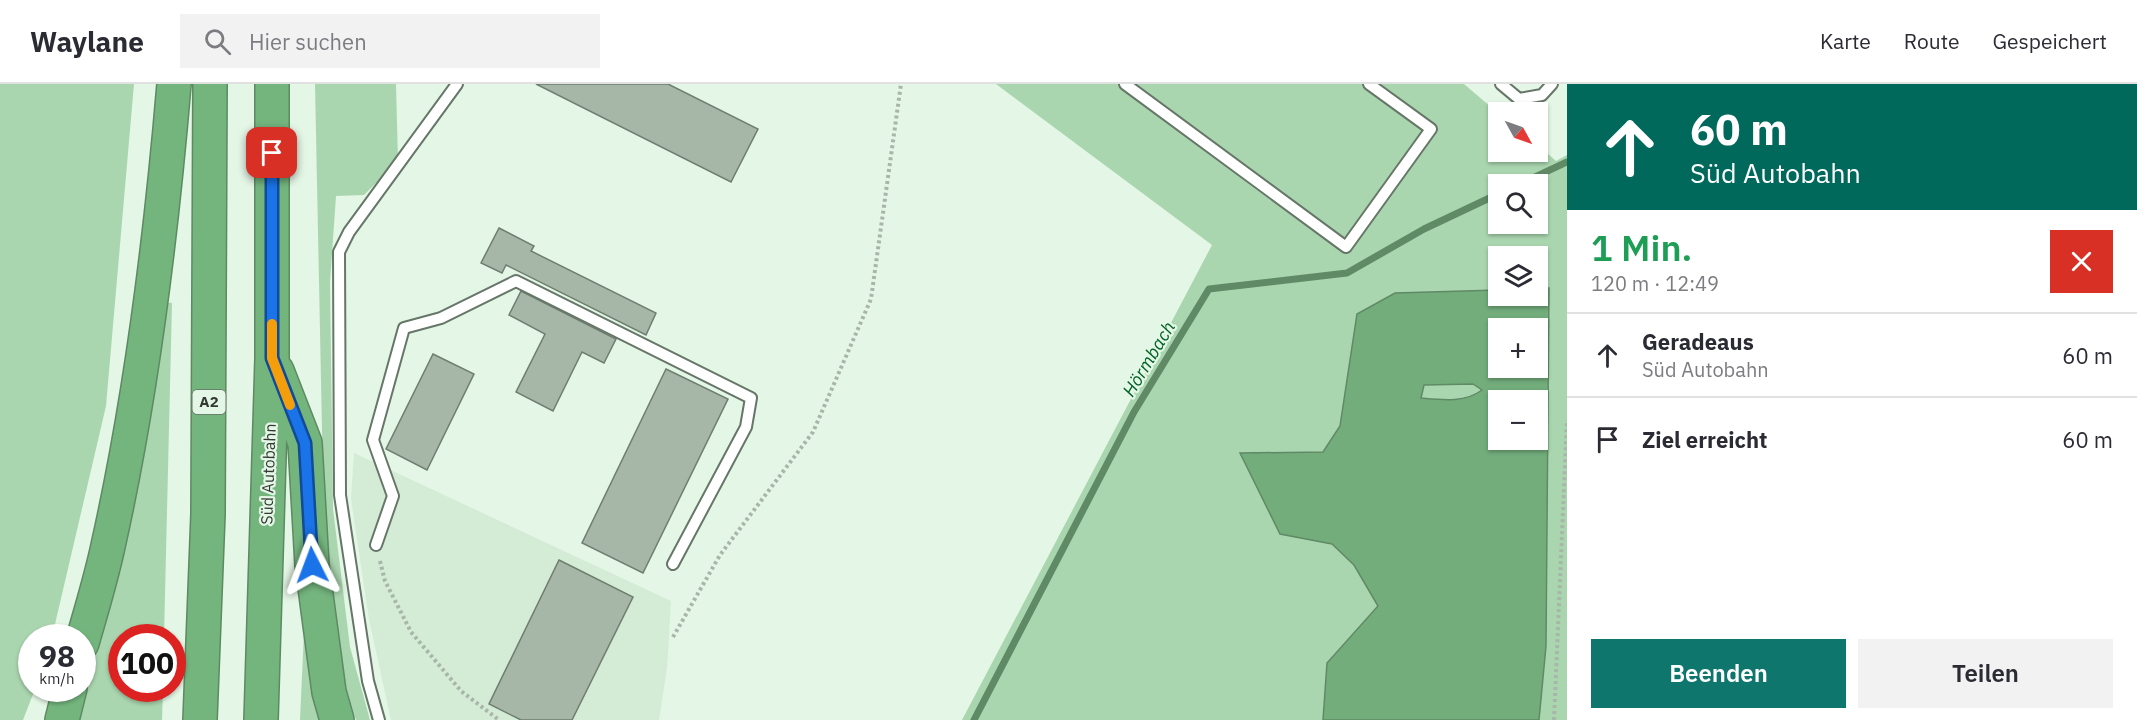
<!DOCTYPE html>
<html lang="de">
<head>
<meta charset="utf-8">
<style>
	body { margin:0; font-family:"IBM Plex Sans",sans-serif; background:#f2f2f3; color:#2b2b33; height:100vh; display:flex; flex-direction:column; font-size:22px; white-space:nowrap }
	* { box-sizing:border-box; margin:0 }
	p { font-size:20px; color:#7c7c81 }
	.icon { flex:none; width:33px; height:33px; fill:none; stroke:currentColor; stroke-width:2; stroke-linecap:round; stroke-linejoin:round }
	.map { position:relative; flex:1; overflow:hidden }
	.details { display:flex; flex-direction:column; background:#fff; width:570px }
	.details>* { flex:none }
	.top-card { background:#00695c; color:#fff; overflow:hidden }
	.needle { width:39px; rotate:130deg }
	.controls { position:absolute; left:1488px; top:18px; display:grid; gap:12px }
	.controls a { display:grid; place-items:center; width:60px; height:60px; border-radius:0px; background:#fff; box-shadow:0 2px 4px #0004; font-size:30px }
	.speed { position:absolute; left:18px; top:540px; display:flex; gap:12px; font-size:30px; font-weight:700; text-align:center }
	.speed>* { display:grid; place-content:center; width:78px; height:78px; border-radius:50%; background:#fff; box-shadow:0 2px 4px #0004; line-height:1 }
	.speed small { font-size:15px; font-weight:400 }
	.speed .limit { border:9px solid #d22; background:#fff; color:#111 }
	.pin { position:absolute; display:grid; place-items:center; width:51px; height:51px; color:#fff; margin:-26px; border-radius:12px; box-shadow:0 3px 9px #0006 }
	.me { position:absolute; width:66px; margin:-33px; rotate:357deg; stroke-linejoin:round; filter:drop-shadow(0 0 4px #0008) }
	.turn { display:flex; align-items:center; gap:21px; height:126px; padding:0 24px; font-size:27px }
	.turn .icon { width:78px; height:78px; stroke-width:2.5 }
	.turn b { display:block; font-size:42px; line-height:51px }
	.round { display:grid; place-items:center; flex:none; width:63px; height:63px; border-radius:0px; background:#f2f2f3 }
	.overview { display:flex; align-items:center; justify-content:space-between; height:102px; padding:0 24px }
	h1 { font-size:36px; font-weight:600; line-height:45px; color:#1e9e55 }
	.cta { display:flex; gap:12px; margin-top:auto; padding:12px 24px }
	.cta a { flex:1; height:69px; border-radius:0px; background:#0f766e; color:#fff; font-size:24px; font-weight:600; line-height:69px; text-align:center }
	.cta a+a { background:#f2f2f3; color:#2b2b33 }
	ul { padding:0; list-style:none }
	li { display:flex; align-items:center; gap:18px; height:84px; padding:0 24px; border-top:2px solid #e1e1e2 }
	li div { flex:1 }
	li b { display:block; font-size:22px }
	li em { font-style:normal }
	header { display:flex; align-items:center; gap:36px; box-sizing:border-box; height:84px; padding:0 30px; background:#fff; border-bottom:2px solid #e1e1e2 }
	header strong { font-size:28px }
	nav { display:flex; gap:33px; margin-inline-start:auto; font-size:21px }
	.search { width:420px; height:54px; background:#f2f2f3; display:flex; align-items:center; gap:15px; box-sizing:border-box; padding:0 21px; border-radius:0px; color:#7c7c81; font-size:22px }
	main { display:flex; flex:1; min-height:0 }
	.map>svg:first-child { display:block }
	.built { fill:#d4ebd6 }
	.green { fill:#aad6af; fill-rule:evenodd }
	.water { fill:#73ad7c; stroke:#608a66; stroke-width:1.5; fill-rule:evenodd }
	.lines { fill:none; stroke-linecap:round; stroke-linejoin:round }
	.stream { stroke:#608a66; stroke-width:7 }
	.building { fill:#a6b6a7; stroke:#6e7e70; stroke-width:1.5 }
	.lane-casing { stroke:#667668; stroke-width:14 }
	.highway-casing { stroke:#5d8963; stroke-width:36 }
	.path { stroke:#a8b6a9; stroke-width:4; stroke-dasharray:3 3; stroke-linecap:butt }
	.lane { stroke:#fff; stroke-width:10 }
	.highway { stroke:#74b57e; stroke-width:33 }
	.route-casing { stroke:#114b97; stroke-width:15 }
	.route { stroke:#1a73e8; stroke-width:10 }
	.slow { stroke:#f59e0b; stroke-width:10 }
	.labels { text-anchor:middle; stroke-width:4.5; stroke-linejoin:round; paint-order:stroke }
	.shield { fill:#e4f6e6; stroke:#677168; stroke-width:1.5 }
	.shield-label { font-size:15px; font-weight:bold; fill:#323832 }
	.street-label { font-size:16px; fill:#323832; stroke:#e4f6e6 }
	.water-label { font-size:18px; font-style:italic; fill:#006125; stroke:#e4f6e6 }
</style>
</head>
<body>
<header>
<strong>Waylane</strong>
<div class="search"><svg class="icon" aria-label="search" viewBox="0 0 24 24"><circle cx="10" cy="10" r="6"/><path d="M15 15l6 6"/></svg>Hier suchen</div>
<nav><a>Karte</a><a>Route</a><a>Gespeichert</a></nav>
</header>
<main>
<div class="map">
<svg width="1567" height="636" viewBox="0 0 1567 636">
	<rect width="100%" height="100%" fill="#e4f6e6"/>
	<path class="built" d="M354,369L671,517L667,584L659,636H391L369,535L351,415Z"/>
	<path class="green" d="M0,0H134L106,322L52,553L32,554V604L35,605L23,636H0Z
		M315,0H396L398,77L364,111L336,112L330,198L333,425L350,563L370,636H356L339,580L324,445Z
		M996,0H1464L1498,29V68H1538V61L1556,77L1567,71V636H962L1212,161ZM1498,100H1538V140H1498ZM1498,172H1538V212H1498ZM1498,244H1538V284H1498ZM1498,316H1538V356H1498Z
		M163,218L172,219L164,553L122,554V604L163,605L162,636H75L118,472Z
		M304,548L320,636H300Z"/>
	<path class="water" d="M1549,204L1546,562L1539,636H1323L1327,579L1378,522L1354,481L1332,460L1280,450L1240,369L1323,368L1340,342L1357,230L1395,209L1498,206V212H1538V205ZM1498,244H1538V284H1498ZM1473,300L1482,306C1465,319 1442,316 1421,314L1424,301ZM1498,316H1538V356H1498Z"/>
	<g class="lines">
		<path class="stream" d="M1520,100L1567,78
			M974,636L1134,328L1209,205L1347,189L1424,145L1498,110"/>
	</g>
	<path class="building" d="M536,0H668L758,45L731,98Z
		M499,144L534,162L531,167L656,229L646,251L506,181L502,189L481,179Z
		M521,207L616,255L604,279L582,268L553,327L516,308L545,250L509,231Z
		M433,270L474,290L427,386L386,365Z
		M666,285L728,315L643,489L582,459Z
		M559,476L633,513L572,636H521L489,620Z"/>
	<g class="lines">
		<g class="lane-casing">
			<path id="lane" d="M1125,0L1346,163L1431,45L1369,0
				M1501,0L1519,15L1542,11L1552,0
				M376,461L393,412L373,356L404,244L441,234L516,197L751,314L746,343L673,480
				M379,636L368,597L340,411L339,168L349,148L457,0"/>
		</g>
		<g class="highway-casing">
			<path id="highway" d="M277,287L305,359L312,481L329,608L337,636
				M82,559C91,527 101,495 108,462C142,310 161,155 174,0
				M62,636L70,604
				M200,636L208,430L210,0
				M261,636L272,274V0"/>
		</g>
		<path class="path" d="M380,477L385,497L411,548L461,607L499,636
			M673,553L720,471L813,348L871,215L901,0
			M1554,636L1567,336"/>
		<use href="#lane" class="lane"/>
		<use href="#highway" class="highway"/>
	</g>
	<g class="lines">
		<g class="route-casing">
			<path id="route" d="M272,69V274L305,359L312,481"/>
		</g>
		<use href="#route" class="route"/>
		<path class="slow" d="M272,240V274L290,321"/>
	</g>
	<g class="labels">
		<rect class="shield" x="192.5" y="306" width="33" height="24" rx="4.5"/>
		<g class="shield-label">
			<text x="209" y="323">A2</text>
		</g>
		<g class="street-label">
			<text transform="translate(268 390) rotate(-88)" y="6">Süd Autobahn</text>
		</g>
		<g class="water-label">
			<text transform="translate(1149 275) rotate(-59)" y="6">Hörmbach</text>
		</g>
	</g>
</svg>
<div class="controls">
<a><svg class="needle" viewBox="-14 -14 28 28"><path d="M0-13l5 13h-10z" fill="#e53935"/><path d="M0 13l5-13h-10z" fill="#7c7c81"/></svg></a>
<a><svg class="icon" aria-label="search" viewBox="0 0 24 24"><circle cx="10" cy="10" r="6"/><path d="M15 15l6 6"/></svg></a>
<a><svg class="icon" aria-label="layers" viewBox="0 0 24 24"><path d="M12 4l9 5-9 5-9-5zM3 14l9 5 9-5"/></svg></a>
<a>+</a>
<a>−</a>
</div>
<div class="speed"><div>98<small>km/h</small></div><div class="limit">100</div></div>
<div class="pin" style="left:272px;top:69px;background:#d93025"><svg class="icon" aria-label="arrive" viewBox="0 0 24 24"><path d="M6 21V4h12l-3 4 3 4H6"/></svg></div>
<svg class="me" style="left:312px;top:481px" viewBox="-20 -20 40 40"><path d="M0-17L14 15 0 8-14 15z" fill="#1a73e8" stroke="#fff" stroke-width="4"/></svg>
</div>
<section class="details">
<div class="top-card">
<div class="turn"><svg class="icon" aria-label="ahead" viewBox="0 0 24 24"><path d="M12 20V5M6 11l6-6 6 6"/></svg><div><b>60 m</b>Süd Autobahn</div></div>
</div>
<div class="overview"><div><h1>1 Min.</h1><p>120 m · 12:49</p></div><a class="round" style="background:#d93025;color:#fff"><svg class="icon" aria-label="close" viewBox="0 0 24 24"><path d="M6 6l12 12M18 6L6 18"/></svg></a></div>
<ul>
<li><svg class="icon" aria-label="ahead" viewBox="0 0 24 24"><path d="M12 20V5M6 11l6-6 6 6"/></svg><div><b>Geradeaus</b><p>Süd Autobahn</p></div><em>60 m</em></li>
<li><svg class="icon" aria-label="arrive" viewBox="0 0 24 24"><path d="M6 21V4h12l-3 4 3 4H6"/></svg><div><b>Ziel erreicht</b></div><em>60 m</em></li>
</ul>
<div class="cta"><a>Beenden</a><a>Teilen</a></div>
</section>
</main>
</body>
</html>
